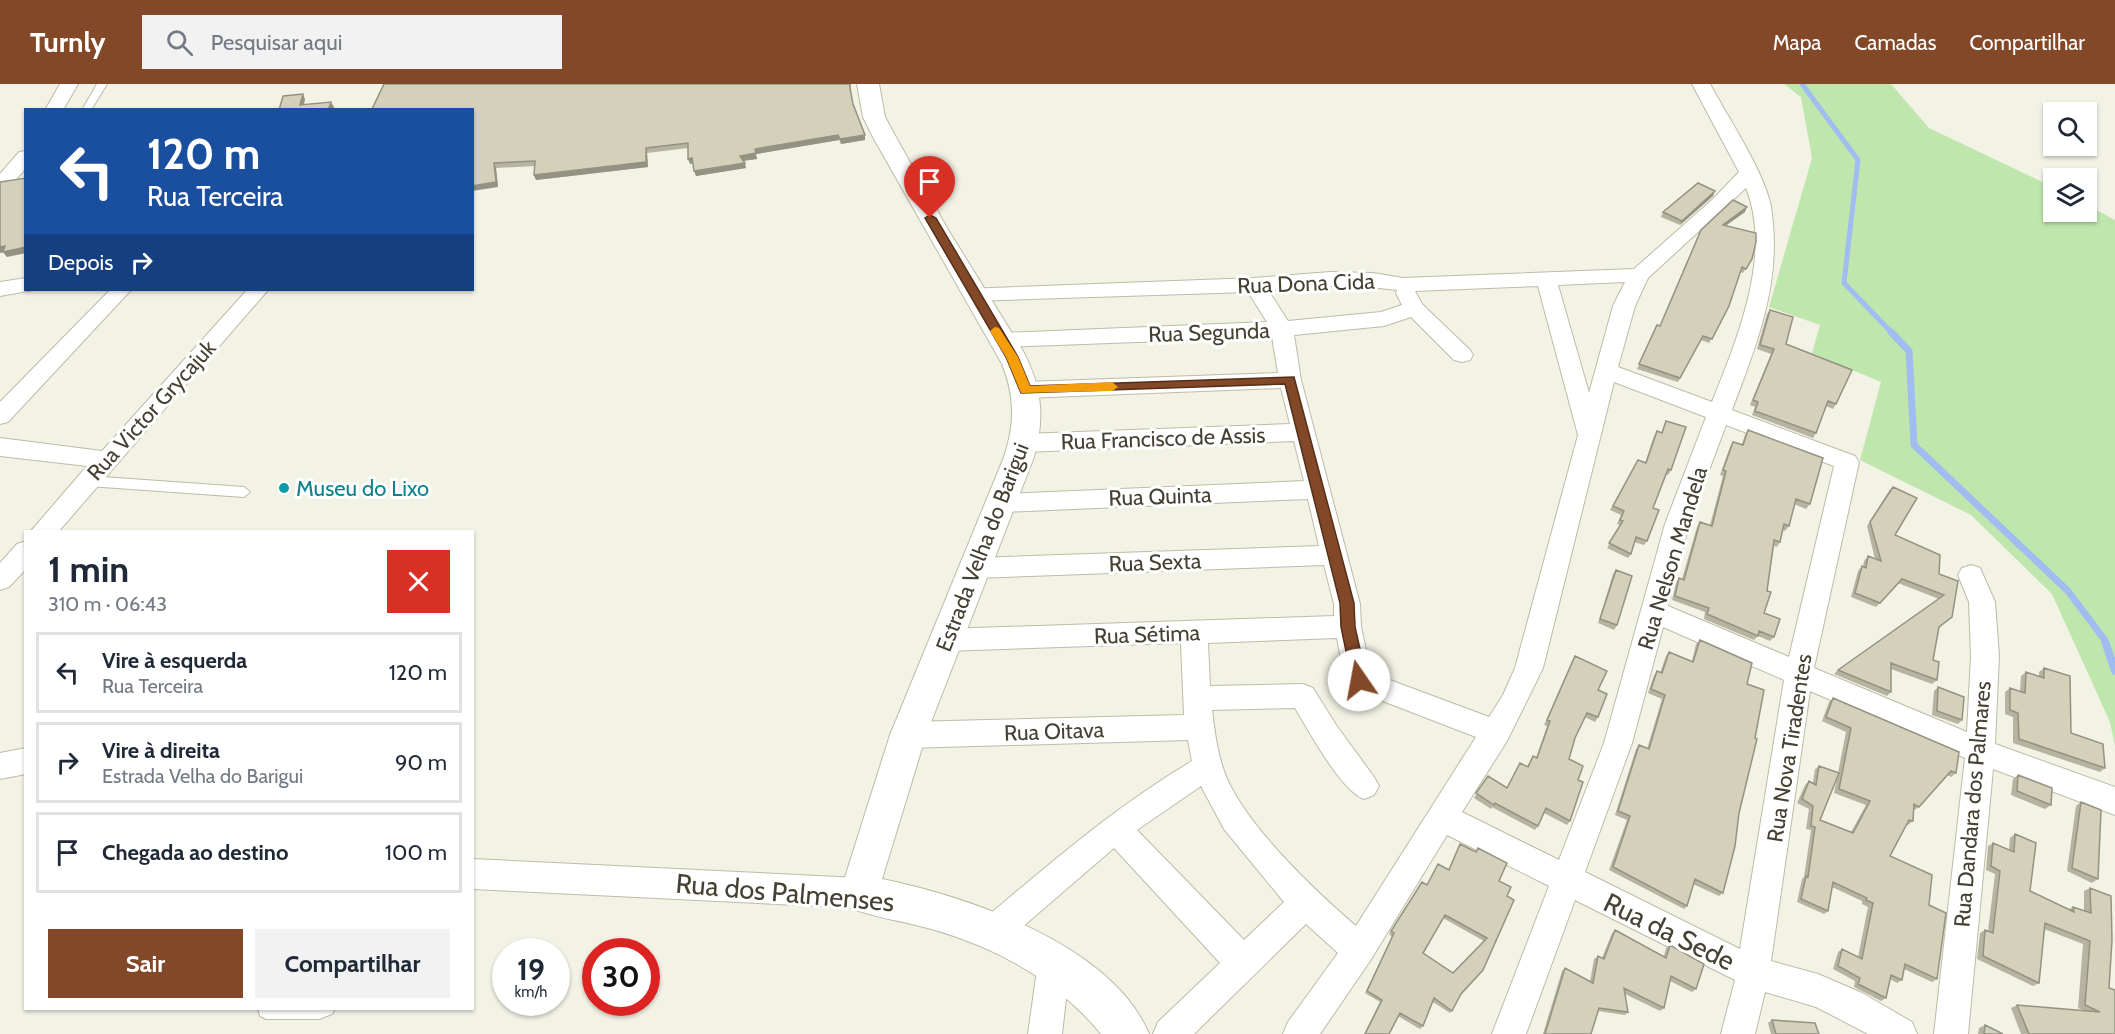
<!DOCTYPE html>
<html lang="pt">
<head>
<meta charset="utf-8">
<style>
	body { margin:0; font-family:Cabin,sans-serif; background:#f2f2f3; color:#1f2937; height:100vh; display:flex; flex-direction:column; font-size:22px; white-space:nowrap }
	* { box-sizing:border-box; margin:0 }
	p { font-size:20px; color:#747a83 }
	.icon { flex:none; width:33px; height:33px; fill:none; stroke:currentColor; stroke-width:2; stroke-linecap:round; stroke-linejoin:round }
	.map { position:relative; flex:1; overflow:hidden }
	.panel { position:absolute; left:24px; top:446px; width:450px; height:480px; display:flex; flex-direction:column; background:#fff; border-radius:0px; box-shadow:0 2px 4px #0004 }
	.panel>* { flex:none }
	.banner { position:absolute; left:24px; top:24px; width:450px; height:183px; border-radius:0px; box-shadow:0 2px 4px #0004; background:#1a4fa0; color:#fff; overflow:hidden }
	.fabs { position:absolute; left:2043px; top:18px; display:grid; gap:12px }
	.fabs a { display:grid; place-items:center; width:54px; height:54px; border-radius:0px; background:#fff; box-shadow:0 2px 4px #0004; font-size:30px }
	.speed { position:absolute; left:492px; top:854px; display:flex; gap:12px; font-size:30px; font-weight:700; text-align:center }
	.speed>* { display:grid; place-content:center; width:78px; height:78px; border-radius:50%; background:#fff; box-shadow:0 2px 4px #0004; line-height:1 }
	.speed small { font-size:15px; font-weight:400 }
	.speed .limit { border:9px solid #d22; background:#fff; color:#111 }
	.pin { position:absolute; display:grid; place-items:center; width:51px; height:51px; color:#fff; margin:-62px -26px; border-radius:50% 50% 50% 0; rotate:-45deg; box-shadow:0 0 6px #0007 }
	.pin .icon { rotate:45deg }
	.me { position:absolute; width:66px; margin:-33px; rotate:348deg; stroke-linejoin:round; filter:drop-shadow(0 0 4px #0008) }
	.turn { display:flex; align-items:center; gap:21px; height:126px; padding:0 24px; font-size:27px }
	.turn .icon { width:78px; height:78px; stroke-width:2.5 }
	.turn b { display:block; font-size:42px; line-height:51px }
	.then { display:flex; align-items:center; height:57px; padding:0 24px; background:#0003; gap:12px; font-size:22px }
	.round { display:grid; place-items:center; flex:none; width:63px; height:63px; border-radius:0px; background:#f2f2f3 }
	.headline { display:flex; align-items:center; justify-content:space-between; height:102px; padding:0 24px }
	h1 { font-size:36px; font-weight:800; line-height:45px }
	.button { display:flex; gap:12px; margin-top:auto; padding:12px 24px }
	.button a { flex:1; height:69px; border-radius:0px; background:#824827; color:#fff; font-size:24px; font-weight:800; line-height:69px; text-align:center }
	.button a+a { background:#f2f2f3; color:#1f2937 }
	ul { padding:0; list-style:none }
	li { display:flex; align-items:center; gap:18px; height:81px; margin:0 12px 9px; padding:0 12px; border:3px solid #e0e1e3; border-radius:0px }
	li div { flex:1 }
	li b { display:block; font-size:22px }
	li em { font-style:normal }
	header { display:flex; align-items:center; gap:36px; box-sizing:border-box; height:84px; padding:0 30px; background:#824827; color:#fff }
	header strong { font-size:28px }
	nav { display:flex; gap:33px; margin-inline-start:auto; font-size:21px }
	.search { width:420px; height:54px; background:#f2f2f3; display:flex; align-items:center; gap:15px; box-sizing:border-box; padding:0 21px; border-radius:0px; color:#747a83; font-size:22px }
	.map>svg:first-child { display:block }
	.green { fill:#bfe7ad }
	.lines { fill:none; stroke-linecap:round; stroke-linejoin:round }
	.stream-far2 { stroke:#a0bcf0; stroke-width:5 }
	.stream-far1 { stroke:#a0bcf0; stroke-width:7 }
	.stream { stroke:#a0bcf0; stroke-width:8 }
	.service-casing { stroke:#bebca7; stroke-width:2 }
	.minor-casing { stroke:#bebca7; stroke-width:2 }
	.tertiary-casing { stroke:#bebca7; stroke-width:2 }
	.service { fill:#fff; fill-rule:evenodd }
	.minor { fill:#fff; fill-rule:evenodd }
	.tertiary { fill:#fff; fill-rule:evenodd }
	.wall { fill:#b6b3a0; fill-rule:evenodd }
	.shaded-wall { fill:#949282 }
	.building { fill:#d4d0ba; stroke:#949282; stroke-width:1.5; fill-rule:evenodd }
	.route { fill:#824827; stroke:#542f19; stroke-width:1.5 }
	.slow { fill:#f59e0b }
	.culture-dot { fill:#0f9aa8; stroke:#fff; stroke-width:2 }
	.labels { text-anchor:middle; stroke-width:6; stroke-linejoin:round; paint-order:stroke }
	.street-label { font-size:22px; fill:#454234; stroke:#fff }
	.culture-label { font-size:22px; fill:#0d838f; stroke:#fff; text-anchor:start }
	.near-street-label { font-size:27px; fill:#454234; stroke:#fff }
</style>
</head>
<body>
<header>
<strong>Turnly</strong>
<div class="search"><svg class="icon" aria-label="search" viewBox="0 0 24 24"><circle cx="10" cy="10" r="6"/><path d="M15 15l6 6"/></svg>Pesquisar aqui</div>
<nav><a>Mapa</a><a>Camadas</a><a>Compartilhar</a></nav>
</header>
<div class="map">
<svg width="2115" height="950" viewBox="0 0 2115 950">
	<rect width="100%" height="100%" fill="#f2f2e5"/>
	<path class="green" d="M1784,0H1891L1929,44L2053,103L2054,128H2086L2087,121L2115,136V662L2110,638L2052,510L1971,431L1860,376L1881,298L1812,269L1820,241L1769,223L1812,74L1801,13Z"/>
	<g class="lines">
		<path class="stream-far2" d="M1802,0L1858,76L1844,199L1893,250"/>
		<path class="stream-far1" d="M1891,248L1909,267L1914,361L2068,507L2104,555L2106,561"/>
		<path class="stream" d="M2106,560L2115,587"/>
		<g class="service-casing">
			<path id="service" d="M97,0H107L91,26H82Z
				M88,392L244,403L250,408L244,413L88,402L82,397Z
				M258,924H335L332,930L319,935H266L260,932Z"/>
		</g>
		<g class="minor-casing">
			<path id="minor" d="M60,0H78L63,26H45Z
				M1692,0H1710C1728,33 1761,83 1770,118C1772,125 1772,133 1773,140C1779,206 1755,265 1732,326L1855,372L1859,378L1814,584L1967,648L1971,572L1969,518L1958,491L1962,484L1971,481L1980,484L1995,518L1999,572L1995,660L2115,703V731L1993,685L1968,950H1934L1965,674L1810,607L1771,877L1818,890L1862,909L1912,938L1917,950H1868L1816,923L1765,908L1755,950H1721L1735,896L1575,816L1526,950H1492L1549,802L1447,751L1370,877L1320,950H1283L1288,938L1338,869L1306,840L1194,950H1153L1158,938L1220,879L1114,764L1006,857L995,862L984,857L979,846L984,835C1053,777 1115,723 1192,677L1188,656L908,664L898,660L894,651L898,642L908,638L1184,631L1181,559L946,567L936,564L933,556L936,548L946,545L1334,532V520L1324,481L975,494L966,491L962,484L966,477L975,474L1319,462L1308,415L1002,428L993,426L990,419L993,412L1002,410L1304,397L1294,357L1024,368L1016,365L1012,359L1016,353L1024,350L1290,340L1281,304L1025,314L1017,312L1014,306L1017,300L1025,298L1278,289L1272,253L1001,263L993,261L990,256L993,251L1001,249L1267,238L1248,208L973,217L966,215L963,210L966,205L1254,194L1330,188L1373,189L1403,194L1634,185L1713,115L1739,88ZM1746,104C1773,171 1737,255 1712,318L1618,283L1635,222L1648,194ZM1625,198L1613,222L1589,309L1558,201ZM1352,201L1397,206L1396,209L1402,221L1381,228L1288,237L1268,206ZM1538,202L1578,351L1515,584L1503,611L1489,633L1371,589L1361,543L1360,520L1301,296L1294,251L1384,242L1411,233L1454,276L1462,278L1470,276L1473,271L1470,266L1422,220L1415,207ZM1614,298L1706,333L1665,440L1604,659L1559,776L1462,728L1507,657L1543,584ZM1726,341L1834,382L1789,573L1668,522L1689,440ZM1663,543L1784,596L1740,865L1585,788L1632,659ZM1337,554L1345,596L1349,604L1476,653L1356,842C1315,807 1251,746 1228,697C1218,675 1215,650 1212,626L1295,624C1309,647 1341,707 1364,715L1374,711L1379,702L1374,693L1336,641L1313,604L1303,600L1210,602L1208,559ZM1201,702L1224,745L1284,818L1244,856L1137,746Z
				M26,67V84L13,99L0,102V90L19,68Z
				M26,194V206H33L0,212V198Z
				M110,206H131L8,338L0,340V318Z
				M247,206H268L59,447H31L87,382L0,372V354L102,367Z
				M26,457V485L9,503L0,506V479L17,460Z
				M26,664V690L0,695V669Z
				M472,775L859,794L870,798L875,809L870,820L859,824L472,805Z
				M1054,863L1065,868L1070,879L1062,950H1028L1038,879L1043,868Z"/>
		</g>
		<g class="tertiary-casing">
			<path id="tertiary" d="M857,0H879L885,33L897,55L947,144L1023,267C1042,303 1045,334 1034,373L926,651L882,795C969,813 1112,861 1149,950H1101C1059,898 999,865 935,846C905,837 874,834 845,822L840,809L890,651L1004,373C1015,340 1015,312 1002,280L874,55L863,33Z"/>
		</g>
		<use href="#service" class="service"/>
		<use href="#minor" class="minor"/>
		<use href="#tertiary" class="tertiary"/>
	</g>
	<path class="wall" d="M384,0H851V8L853,20L865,51V56L841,60L839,56L756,70L757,75L743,77L746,84L696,92L693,79L690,80L688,64L647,69L648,83L536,96L534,91L535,82L496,84L498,103L372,25Z
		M1715,107L1713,112L1680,141L1661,133L1663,128Z
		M1745,128L1726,141L1752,175L1743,189L1740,188L1729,222L1709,259L1701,256L1678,298L1637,285L1657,241L1660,242L1699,150Z
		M1770,226L1786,260L1836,320L1833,325L1826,322L1816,349L1813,354L1752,331L1755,323L1750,321L1771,270L1757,265L1767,230Z
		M1666,337L1671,386L1668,391L1666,390L1653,424L1647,457L1644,461L1634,458L1631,470L1628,474L1607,464L1620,441L1617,440L1621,431L1610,426L1638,376L1645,379L1654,352L1657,347L1661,349Z
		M1748,346L1810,420L1806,425L1794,420L1789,442L1785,447L1783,446L1780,458L1777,463L1774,462L1764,529L1774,553L1770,557L1758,552L1754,556L1704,535L1705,528L1672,516L1676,499L1679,494L1682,495L1697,443L1700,438L1710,441L1723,392L1720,391L1730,363L1733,358L1742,360L1745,351Z
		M1893,403L1895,451L1939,490L1952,533L1939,544L1933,576L1937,596L1932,600L1891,585V608L1887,612L1834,590L1838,586L1939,515L1898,499L1876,523L1851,513L1858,487L1862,482L1863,483L1864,477L1868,472L1875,475L1867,442L1889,407Z
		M1616,486L1617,541L1614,546L1598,539L1613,490Z
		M1700,556L1747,600L1739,729L1723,809L1719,812L1693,800L1687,822L1684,825L1609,786L1627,736L1615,731L1636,665L1639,661L1647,665L1662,615L1648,609L1654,591L1657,587L1660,589L1666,572L1669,568L1692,577L1696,560Z
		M1575,572L1598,606V633L1595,638L1585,633L1575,654L1569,675L1578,696L1570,737L1567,741L1544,729L1538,742L1535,746L1492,723L1491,725L1474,714L1488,692L1507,704L1520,679L1527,683L1533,672L1536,674L1547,642L1544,641L1572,577Z
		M2044,584L2071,649L2105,684L2100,688L2013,659V633L2005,630V608L2010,604L2020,608L2021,592L2026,588L2039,592V588Z
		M1938,603L1962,636L1958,640L1932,631L1934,607Z
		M1833,614L1956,689L1951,693L1947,691L1919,723L1914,726H1913V737L1908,741L1906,740L1890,772L1929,821L1937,895L1932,898L1904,885L1902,896L1897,899L1890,895L1886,914L1881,917L1854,903L1855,897L1833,885L1838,868L1842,865L1858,873L1868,823L1862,820V817L1832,803L1828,827L1824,830L1797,818L1802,795L1804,793L1811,746L1806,745L1809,725L1797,719L1805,701L1809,697L1813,699L1815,685L1819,682L1838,689L1846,648L1822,637L1829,618ZM1837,693L1834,709L1866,721L1851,748L1820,736Z
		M2018,691L2051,721L2045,725L2011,711L2013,695Z
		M2081,718L2098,795L2092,799L2067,787L2076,722Z
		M2015,750L2030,807L2069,825L2073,823L2084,827V807L2090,804L2109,904L2115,950H2021L2011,924L2017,921L2085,927L2078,924L2083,860L2044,845L2039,899L2033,902L1977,875L1980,849L1985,846L1988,847L1995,790L1986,786L1988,762L1993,759L2009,766L2010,754Z
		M1460,760L1475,768L1478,764L1499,797L1511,803L1461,910L1450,929L1433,918L1423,942L1420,945L1398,932L1389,950H1364L1380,918L1365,909L1392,853L1389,850L1422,798L1427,801L1448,786ZM1443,834L1484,857L1453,889L1423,869Z
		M1615,846L1664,872L1666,864L1670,861L1696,905L1692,908L1670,897L1664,924L1660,927L1625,910L1628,928L1625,931L1598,927L1591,950H1543L1562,887L1565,884L1590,898L1594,875L1598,872L1602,874L1612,849Z
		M1772,936L1819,950H1771L1768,939Z
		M1985,941L2003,950H1978L1979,944Z"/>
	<path class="shaded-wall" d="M303,10L305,15L303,26L300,21Z
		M331,18L334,23L333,26H328Z
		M838,51L839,56L756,70L757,75L741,77L740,72L755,65Z
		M865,51V56L841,60L840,55Z
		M646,64L647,69L648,83L536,96L534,91Z
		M692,74L694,79L690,80L688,75Z
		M494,79L496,84L498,103L472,107V102Z
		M745,79L746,84L696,92L694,87Z
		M1715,107L1713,112L1680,141L1682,137Z
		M1747,123L1745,128L1721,145L1723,141Z
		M5,162L26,163V169L7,173L3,168L0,169V163Z"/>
	<path class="building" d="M384,0H850V4L853,20L865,51L840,55L838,51L755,65L756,69L740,72L745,79L694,87L692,74L688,75V59L646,64V78L534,91L535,77L494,79L496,98L472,102V26H355L372,25Z
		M303,10L300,21L331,18L328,26H279L283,12Z
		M26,94V163L3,168L5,162L0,163V98Z
		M1698,99L1715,107L1682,137L1663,128Z
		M1733,116L1747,123L1723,141L1756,149V158L1752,175L1746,185L1742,183L1729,222L1712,255L1703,252L1680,294L1639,280L1657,241L1660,242L1701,146Z
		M1770,226L1793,233L1786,260L1852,286L1836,320L1828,317L1816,349L1755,327L1758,318L1753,316L1774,265L1760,261Z
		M1666,337L1686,343L1671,386L1668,385L1653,424L1659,426L1647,457L1636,453L1631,470L1609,459L1623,437L1620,436L1624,427L1613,422L1638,376L1646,379L1657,347L1662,349Z
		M1748,346L1823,374L1810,420L1796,415L1789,442L1784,440L1780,458L1774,456L1767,507L1771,508L1764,529L1780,535L1774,553L1759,547L1758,552L1707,530L1709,524L1675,512L1679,494L1684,496L1700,438L1712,442L1726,387L1723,386L1733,358L1743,361Z
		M1893,403L1917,414L1895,451L1940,471L1939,490L1958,497L1952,533L1939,543L1933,576L1939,578L1937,596L1891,579V608L1838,586L1944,511L1902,495L1880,519L1855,509L1862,482L1866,484L1868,472L1881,477L1870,438Z
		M1616,486L1632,492L1617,541L1600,535Z
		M1700,556L1752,579L1747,600L1764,606L1755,654L1757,655L1739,729L1735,762L1723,809L1695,795L1687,822L1613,783L1630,732L1618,727L1639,661L1649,665L1665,611L1651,605L1657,587L1662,589L1669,568L1693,578Z
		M1575,572L1607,587L1598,606L1607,610L1598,633L1587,629L1575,654L1569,675L1583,682L1578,696L1583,698L1570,737L1546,724L1538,742L1495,719L1494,721L1476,709L1488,692L1507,704L1520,679L1528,683L1533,672L1537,674L1550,637L1547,636Z
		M2044,584L2070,592L2071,649L2103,660L2105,684L2019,655L2018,629L2010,626V604L2025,609L2026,588L2044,594Z
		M1938,603L1964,613L1962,636L1937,627Z
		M1833,614L1959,668L1956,689L1951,687L1919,723L1914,720L1913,737L1909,736L1890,772L1932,791L1929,821L1946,829L1937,895L1905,880L1902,896L1891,891L1886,914L1858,900L1860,894L1838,882L1842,865L1862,875L1873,819L1866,816L1867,814L1833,798L1828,827L1801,815L1806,792L1808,793L1815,743L1811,742L1813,722L1802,715L1809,697L1816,701L1819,682L1839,689L1820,736L1853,749L1870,717L1839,705L1851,644L1826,633Z
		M2018,691L2052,704L2051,721L2017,707Z
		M2081,718L2101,726L2098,795L2072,784Z
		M2015,750L2036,759L2030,807L2074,828L2073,823L2091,829L2090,804L2111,812L2112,856L2109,904L2115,906V950H2029L2017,921L2100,928L2085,921L2090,857L2045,839L2039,899L1983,872L1985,846L1993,849L2000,787L1991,782L1993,759L2014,768Z
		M1460,760L1476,768L1478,764L1507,779L1499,797L1511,803L1507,812L1514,816L1483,886L1461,910L1452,927L1434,914L1423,942L1400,929L1389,950H1365L1382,916L1367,907L1394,849L1391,847L1422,798L1427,801L1438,780L1449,786ZM1445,831L1487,854L1453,889L1423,869Z
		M1615,846L1666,874L1670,861L1704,880L1696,905L1671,892L1664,924L1624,904L1628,928L1599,924L1591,950H1545L1565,884L1593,899L1598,872L1604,875Z
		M1772,936L1815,939L1819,950H1776Z
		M1985,941L2003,950H1984Z"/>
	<path class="route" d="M930,131L936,134L1018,273L1030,302L1294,293L1354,519L1355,543L1367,596L1364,600L1359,602L1354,600L1352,596L1341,543L1340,519L1285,300L1021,309L1006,273L925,134Z"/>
	<path class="slow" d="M995,243L999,244L1018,273L1030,302L1112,298L1118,303L1112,307L1021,309L1006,273L990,247Z"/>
	<circle class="culture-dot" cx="284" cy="404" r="6"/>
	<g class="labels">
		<g class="street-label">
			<text transform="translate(1306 199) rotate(-2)" y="8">Rua Dona Cida</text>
			<text transform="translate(1209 248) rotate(-2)" y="8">Rua Segunda</text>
			<text transform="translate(151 326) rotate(-48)" y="8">Rua Victor Grycajuk</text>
			<text transform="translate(1163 354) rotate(-2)" y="8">Rua Francisco de Assis</text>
			<text transform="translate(1160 412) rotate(-2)" y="8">Rua Quinta</text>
			<text transform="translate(982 463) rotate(-69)" y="8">Estrada Velha do Barigui</text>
			<text transform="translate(1672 474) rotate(-73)" y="8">Rua Nelson Mandela</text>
			<text transform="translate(1155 478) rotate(-2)" y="8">Rua Sexta</text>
			<text transform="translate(1147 550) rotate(-2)" y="8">Rua Sétima</text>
			<text transform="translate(1054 647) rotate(-2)" y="8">Rua Oitava</text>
			<text transform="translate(1789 664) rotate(-81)" y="8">Rua Nova Tiradentes</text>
			<text transform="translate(1972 720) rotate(-85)" y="8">Rua Dandara dos Palmares</text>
		</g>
		<g class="culture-label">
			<text x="296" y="412">Museu do Lixo</text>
		</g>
		<g class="near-street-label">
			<text transform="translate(785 809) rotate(5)" y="9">Rua dos Palmenses</text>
			<text transform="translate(1669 848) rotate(26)" y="9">Rua da Sede</text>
		</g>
	</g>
</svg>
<div class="fabs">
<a><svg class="icon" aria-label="search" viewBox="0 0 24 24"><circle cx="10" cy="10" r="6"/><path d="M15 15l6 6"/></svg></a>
<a><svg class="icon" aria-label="layers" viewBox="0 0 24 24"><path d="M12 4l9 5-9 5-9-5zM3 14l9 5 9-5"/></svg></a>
</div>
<div class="speed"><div>19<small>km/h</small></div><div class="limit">30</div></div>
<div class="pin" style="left:930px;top:134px;background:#d93025"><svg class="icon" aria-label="arrive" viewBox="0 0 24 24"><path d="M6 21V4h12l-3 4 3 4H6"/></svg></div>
<svg class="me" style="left:1359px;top:596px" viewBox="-20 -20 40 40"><circle r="19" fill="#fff"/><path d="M0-13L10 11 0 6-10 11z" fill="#824827"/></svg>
<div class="banner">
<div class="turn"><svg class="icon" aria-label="left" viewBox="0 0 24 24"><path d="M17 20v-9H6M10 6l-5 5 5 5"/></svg><div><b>120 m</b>Rua Terceira</div></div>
<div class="then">Depois<svg class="icon" aria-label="right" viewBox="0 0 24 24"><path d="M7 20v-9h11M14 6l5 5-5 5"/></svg></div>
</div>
<section class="panel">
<div class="headline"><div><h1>1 min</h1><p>310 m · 06:43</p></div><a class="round" style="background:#d93025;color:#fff"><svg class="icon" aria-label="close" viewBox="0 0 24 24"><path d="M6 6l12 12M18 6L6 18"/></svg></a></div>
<ul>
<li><svg class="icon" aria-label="left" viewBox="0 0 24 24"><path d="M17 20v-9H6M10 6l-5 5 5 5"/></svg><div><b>Vire à esquerda</b><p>Rua Terceira</p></div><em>120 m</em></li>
<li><svg class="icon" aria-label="right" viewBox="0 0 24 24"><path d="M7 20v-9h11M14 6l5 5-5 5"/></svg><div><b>Vire à direita</b><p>Estrada Velha do Barigui</p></div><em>90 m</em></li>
<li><svg class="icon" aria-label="arrive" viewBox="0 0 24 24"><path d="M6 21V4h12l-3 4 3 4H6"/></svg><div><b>Chegada ao destino</b></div><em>100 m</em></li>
</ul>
<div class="button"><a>Sair</a><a>Compartilhar</a></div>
</section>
</div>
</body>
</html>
